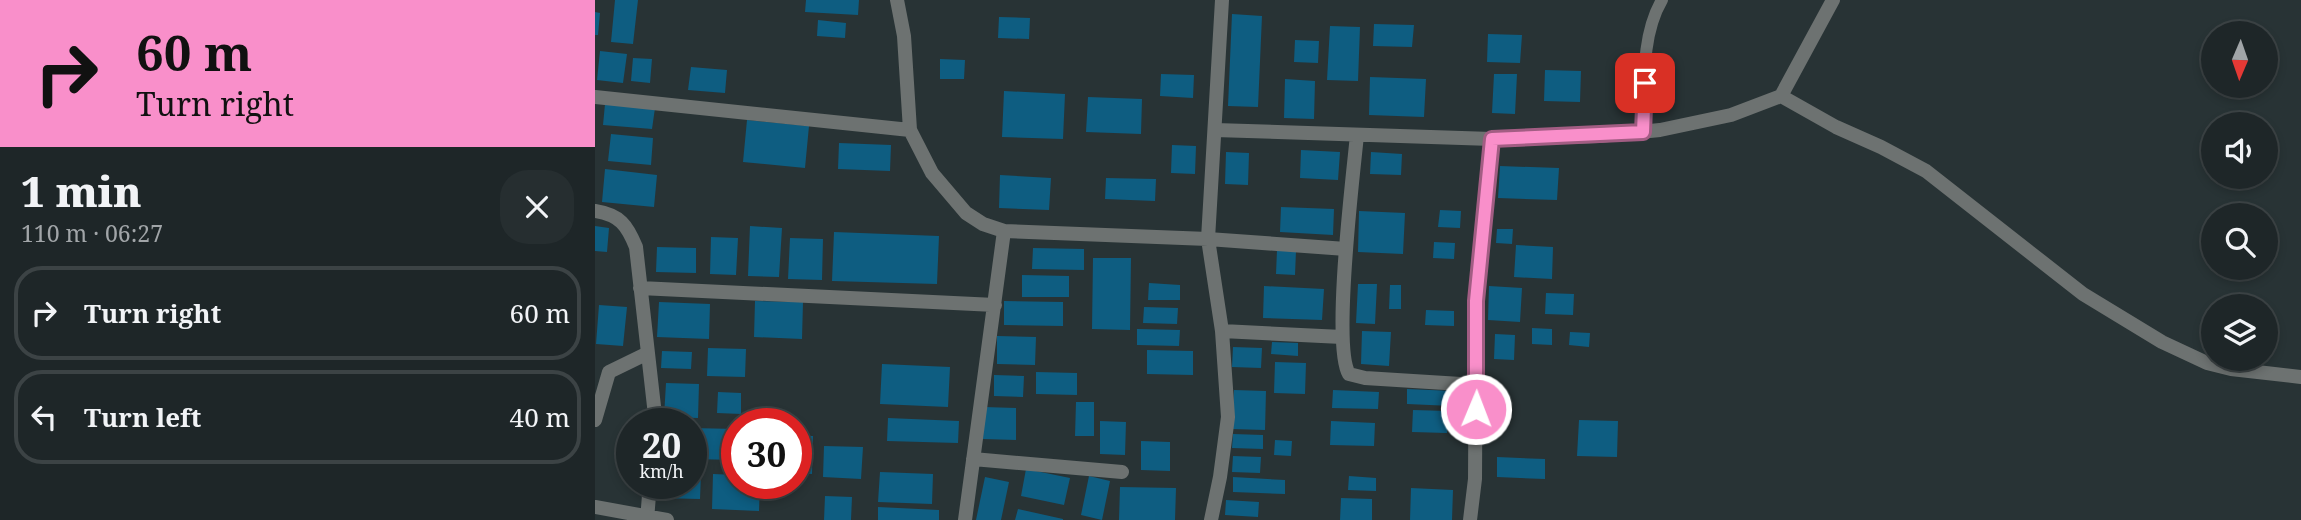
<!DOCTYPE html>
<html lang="en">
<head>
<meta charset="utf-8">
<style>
	body { margin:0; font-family:"Noto Serif",serif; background:#262e30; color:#f1f3f6; height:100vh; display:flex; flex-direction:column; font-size:26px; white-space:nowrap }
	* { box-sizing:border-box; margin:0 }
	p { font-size:23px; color:#a1a5a8 }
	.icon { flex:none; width:38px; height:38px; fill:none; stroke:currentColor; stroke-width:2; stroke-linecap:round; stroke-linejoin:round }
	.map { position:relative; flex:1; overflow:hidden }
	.side { display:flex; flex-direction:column; background:#1e2628; width:595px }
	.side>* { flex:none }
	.banner { background:#f98fca; color:#111; overflow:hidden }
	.needle { width:46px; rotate:182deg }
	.fabs { position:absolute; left:1606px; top:21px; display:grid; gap:14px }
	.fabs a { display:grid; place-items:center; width:77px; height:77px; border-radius:50%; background:#1e2628; box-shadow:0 4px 10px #0003,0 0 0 2px #3c4345; font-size:35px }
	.speed { position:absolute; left:21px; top:408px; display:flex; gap:14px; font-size:35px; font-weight:700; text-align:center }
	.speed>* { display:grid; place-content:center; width:91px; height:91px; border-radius:50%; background:#1e2628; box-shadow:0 4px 10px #0003,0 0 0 2px #3c4345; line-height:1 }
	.speed small { font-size:18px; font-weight:400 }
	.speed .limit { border:10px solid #d22; background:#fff; color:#111 }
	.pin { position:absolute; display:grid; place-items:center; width:60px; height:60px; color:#fff; margin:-30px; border-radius:14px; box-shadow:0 4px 10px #0006 }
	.me { position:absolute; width:77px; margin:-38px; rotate:1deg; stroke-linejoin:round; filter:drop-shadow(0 0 5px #0008) }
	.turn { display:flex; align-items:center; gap:24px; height:147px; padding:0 21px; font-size:32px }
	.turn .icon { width:91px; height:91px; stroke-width:2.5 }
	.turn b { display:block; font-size:49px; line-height:60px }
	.round { display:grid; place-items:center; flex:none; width:74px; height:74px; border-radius:28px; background:#262e30 }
	.head { display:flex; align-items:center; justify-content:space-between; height:119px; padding:0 21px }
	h1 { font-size:42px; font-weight:800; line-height:52px }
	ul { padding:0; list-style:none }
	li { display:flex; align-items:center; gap:21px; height:94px; margin:0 14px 10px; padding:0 7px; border:4px solid #3c4345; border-radius:28px }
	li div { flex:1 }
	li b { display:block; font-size:26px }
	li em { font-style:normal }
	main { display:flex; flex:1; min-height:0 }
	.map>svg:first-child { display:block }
	.building { fill:#0e5d81 }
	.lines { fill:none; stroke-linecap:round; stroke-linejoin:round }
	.lane { stroke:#6d7271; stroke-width:12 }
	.street { stroke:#6d7271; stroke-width:14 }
	.route-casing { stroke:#a25d83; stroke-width:18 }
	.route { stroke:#f98fca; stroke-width:12 }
</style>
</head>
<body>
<main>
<section class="side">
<div class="banner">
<div class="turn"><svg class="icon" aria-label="right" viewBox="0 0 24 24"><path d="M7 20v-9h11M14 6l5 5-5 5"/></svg><div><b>60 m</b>Turn right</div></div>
</div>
<div class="head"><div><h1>1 min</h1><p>110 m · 06:27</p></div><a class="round"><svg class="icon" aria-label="close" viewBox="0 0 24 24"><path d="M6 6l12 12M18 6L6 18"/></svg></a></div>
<ul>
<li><svg class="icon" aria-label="right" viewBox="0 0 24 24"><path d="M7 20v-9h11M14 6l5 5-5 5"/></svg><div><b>Turn right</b></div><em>60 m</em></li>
<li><svg class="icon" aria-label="left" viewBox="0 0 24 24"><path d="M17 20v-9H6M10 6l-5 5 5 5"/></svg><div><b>Turn left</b></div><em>40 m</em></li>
</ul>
</section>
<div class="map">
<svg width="1706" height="520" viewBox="0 0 1706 520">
	<rect width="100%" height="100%" fill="#283335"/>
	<path class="building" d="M20,0H43L38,44L16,42Z
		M211,0H264L263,15L210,12Z
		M0,12L5,13L3,35H0Z
		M637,14L667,16L663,107L633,106Z
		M404,17L435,18L434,39L403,38Z
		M223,20L251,23L250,38L222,36Z
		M779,24L819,25L817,47L778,46Z
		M735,26L765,27L763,81L732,80Z
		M893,34L927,35L925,63L892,62Z
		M700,40L724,41L723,63L699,62Z
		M5,51L32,54L28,83L2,80Z
		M38,58L57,59L55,83L36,81Z
		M345,59L370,60L369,79H345Z
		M96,67L132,70L130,93L93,90Z
		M950,70L986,71L985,102L949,101Z
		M566,74L599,75L598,98L565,96Z
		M899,74H922L920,114L897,113Z
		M775,77L831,79L829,117L774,115Z
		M690,79L720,81L719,119L689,118Z
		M409,91L470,94L468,139L407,137Z
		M493,97L547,99L546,134L491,132Z
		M10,104L60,108L57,129L8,125Z
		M152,120L214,126L210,168L148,162Z
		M16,134L58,138L56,165L13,161Z
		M244,143L296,145L295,171L243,169Z
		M577,145L601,146L600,174L576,173Z
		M706,150L745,152L743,180L705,178Z
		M631,152L654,153L653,185L630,184Z
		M776,152L807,154L806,175L775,174Z
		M905,166L964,168L962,200L903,198Z
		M10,169L62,175L59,207L7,202Z
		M405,175L456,178L454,210L404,208Z
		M511,178L561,179L560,201L510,199Z
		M686,207L739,209L738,235L685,232Z
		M845,210L866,211L865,228L843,227Z
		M764,211L810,213L808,254L763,252Z
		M0,226L14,228L12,252L0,251Z
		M155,226L187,228L184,277L153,276Z
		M902,229H918L917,244L901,243Z
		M239,232L344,236L342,284L237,281Z
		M116,237L143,238L141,275L115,274Z
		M195,238L228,239L227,280L193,279Z
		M839,242L860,243L859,259L838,258Z
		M921,245L958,247L957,279L919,277Z
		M62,247L101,248V273L61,272Z
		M438,248L489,249V270L437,269Z
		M682,250L701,251L700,275L681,274Z
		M498,258H536L535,330L497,329Z
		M427,275L474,276V297H427Z
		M554,283L585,285V300H553Z
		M763,284H782L780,324L761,323Z
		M795,285H806V309H794Z
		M669,286L729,289L727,320L668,318Z
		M894,286L927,288L925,322L893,320Z
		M951,293L979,294L978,315L950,314Z
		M160,301L208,302L207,339L159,337Z
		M409,301L468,302V326L409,325Z
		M64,302L115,304L114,339L62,337Z
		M4,305L32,307L28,346L1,344Z
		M549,307L583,308L582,324L548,323Z
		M831,310L859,311V326L830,325Z
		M937,328L957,329V345L937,344Z
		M542,329L585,330L584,346L542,345Z
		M767,331L796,332L794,366L766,364Z
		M975,332L995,333L994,347L974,345Z
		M900,334L920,335L919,360L899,359Z
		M402,336L441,337L440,365L402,364Z
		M677,342L703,343V356L676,354Z
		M638,347L667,348L666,368L637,367Z
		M113,348L151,349L150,377L112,376Z
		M552,350L598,351V375L552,374Z
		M67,351L97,352L96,369L66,368Z
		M680,362L711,363L710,394L679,393Z
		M287,364L355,367L353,407L285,404Z
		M441,372L482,373V395L441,394Z
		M399,375L429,376L428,397L399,396Z
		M71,383L104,384L103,418L69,417Z
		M812,389L858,391L857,406L812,404Z
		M639,390L671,391L670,430L637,429Z
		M738,390L784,392L783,409L737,408Z
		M123,392L146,393V414L122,413Z
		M481,402H499V436H480Z
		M389,407L421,408V440L388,439Z
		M818,410L853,411L852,433L817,432Z
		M293,418L364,421L363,443L292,441Z
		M984,420L1023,421L1022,457L982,456Z
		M505,421L531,422L530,455L505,454Z
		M736,421L780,423L779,446L735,445Z
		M96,428L142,429V460L96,459Z
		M638,434L668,435V449L637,448Z
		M201,436H218L217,474L201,473Z
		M680,440L697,441L696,456L679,455Z
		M546,441L575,442V471L546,470Z
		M229,446L268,447L266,479L228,477Z
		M638,456L666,457L665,473L637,472Z
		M902,457L950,459V479L902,477Z
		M431,469L475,478L469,505L426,496Z
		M285,472L338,474L337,504L283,502Z
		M96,474H106L105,499L63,498V483H96Z
		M118,474L142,475V483H165L164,511L117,509Z
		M494,476L515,481L507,520L486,515Z
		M754,476L781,478V491L753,490Z
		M390,477L414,482L406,520H381Z
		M638,477L690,480V494L638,492Z
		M525,487L581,488L580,520H524Z
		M816,488L858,490L857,520H815Z
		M230,496L257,497L256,520H229Z
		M746,498L777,499V520H745Z
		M631,500L664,502L663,517L630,515Z
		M283,507L344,510V520H283Z
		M423,509L468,519V520H420Z"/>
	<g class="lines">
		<path class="lane" d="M1048,132C1050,90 1045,37 1067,0"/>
		<path class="street" d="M302,0L309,36L315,130L337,173L371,213L388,224L409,231L613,239L751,249
			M1186,96L1241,127L1286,147L1331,171L1488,294L1567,342L1612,363L1636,369L1706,377
			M0,97L315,130
			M620,130L897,139L1004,136L1065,130L1136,115L1186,96L1238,0
			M762,135C758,176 737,346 754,374L770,378L882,385
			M0,211C25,215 32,225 41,247L61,424
			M45,288L400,305
			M627,331L747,337
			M0,420L14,372L53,353
			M378,459L527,472
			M0,507L72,520
			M52,520L55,483
			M370,520L409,231
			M616,520L625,477L633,417L627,331L613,239L627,0
			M875,520L880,479L881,301L897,139"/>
	</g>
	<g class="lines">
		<g class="route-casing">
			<path id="route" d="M881,409V301L897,139L1048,132L1050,83"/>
		</g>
		<use href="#route" class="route"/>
	</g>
</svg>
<div class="fabs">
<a><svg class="needle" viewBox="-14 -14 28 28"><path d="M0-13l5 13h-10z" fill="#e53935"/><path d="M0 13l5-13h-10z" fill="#a1a5a8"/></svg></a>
<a><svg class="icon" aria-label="sound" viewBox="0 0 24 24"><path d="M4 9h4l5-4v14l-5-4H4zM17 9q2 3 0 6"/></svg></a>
<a><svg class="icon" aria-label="search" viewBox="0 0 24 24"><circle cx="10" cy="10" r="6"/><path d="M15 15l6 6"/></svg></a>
<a><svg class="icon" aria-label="layers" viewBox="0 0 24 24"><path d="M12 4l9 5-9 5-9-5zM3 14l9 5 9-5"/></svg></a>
</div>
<div class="speed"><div>20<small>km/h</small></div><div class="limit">30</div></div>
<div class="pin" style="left:1050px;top:83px;background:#d93025"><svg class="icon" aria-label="arrive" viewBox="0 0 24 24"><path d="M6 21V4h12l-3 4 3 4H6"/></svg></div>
<svg class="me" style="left:881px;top:409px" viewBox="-20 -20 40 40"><circle r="17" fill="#f98fca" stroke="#fff" stroke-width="3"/><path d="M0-11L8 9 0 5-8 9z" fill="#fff"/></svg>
</div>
</main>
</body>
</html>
